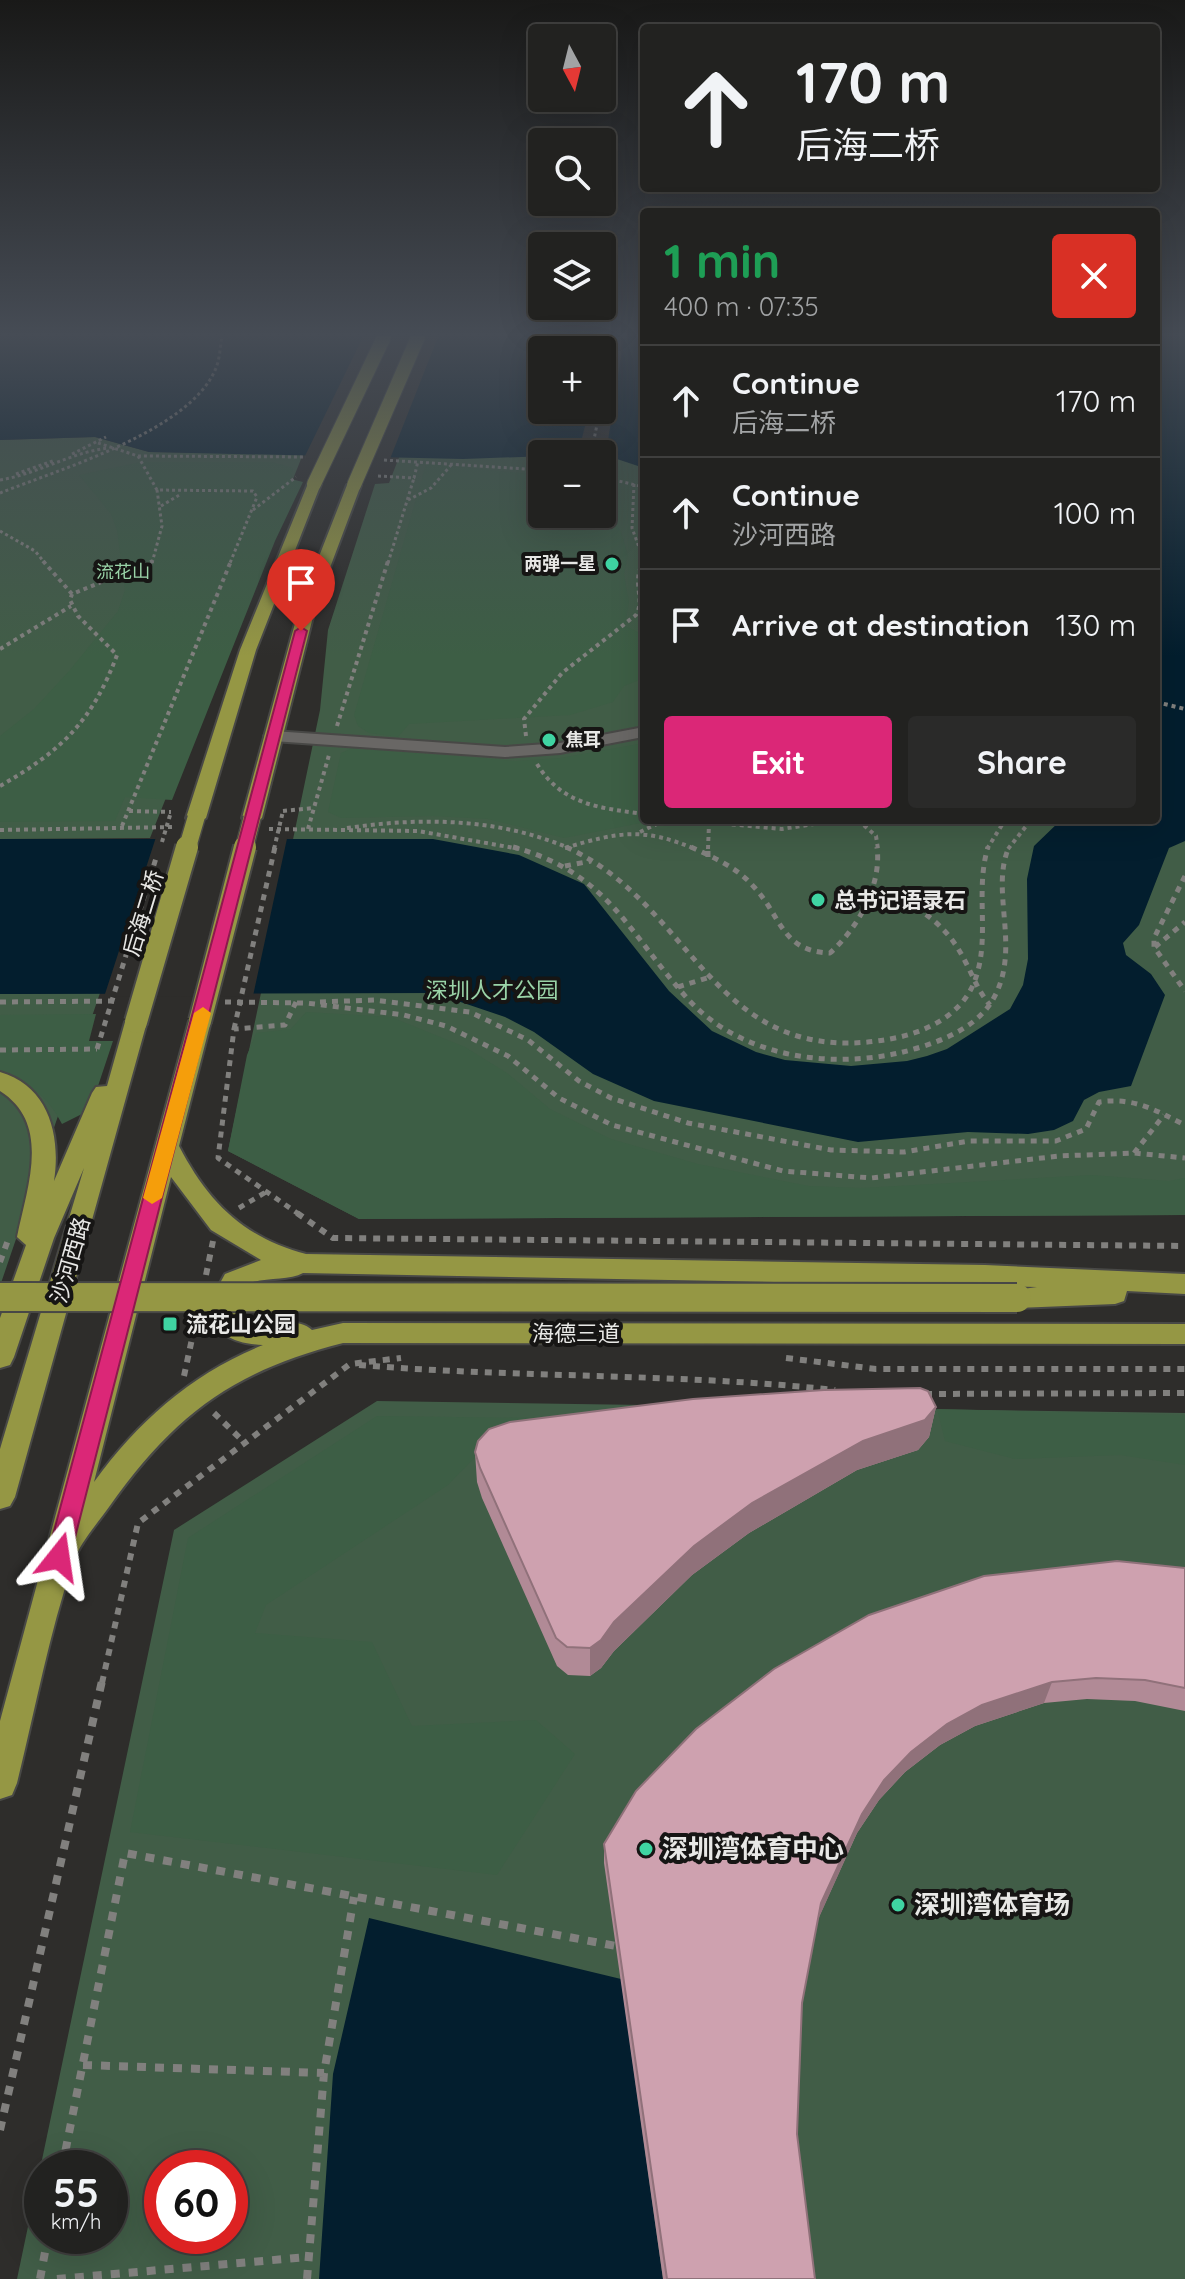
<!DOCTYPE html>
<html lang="en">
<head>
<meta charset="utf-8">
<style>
	body { margin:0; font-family:Quicksand,"Noto Sans SC",sans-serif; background:#2a2a29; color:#f1f3f6; height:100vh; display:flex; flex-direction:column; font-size:30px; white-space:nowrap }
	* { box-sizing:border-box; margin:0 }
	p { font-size:26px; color:#a2a4a5 }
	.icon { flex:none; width:44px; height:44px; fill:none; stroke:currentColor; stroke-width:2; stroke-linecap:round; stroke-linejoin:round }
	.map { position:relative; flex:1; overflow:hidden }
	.panel { position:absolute; left:640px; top:208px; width:520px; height:616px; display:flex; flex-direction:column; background:#222220; border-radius:8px; box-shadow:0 8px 32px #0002,0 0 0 2px #3f3f3e }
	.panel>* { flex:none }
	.banner { position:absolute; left:640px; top:24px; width:520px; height:168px; border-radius:8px; box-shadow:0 8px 32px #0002,0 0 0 2px #3f3f3e; background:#222220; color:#f1f3f6; overflow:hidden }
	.needle { width:52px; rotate:173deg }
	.fabs { position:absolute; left:528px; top:24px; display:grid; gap:16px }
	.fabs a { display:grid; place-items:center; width:88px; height:88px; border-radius:8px; background:#222220; box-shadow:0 8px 32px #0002,0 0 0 2px #3f3f3e; font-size:40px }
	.speed { position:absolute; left:24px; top:2150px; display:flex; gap:16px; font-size:40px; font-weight:700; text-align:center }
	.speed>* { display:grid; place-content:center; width:104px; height:104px; border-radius:50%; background:#222220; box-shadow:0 8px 32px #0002,0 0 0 2px #3f3f3e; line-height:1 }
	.speed small { font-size:20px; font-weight:400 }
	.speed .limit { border:12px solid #d22; background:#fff; color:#111 }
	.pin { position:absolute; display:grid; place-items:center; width:68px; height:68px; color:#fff; margin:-82px -34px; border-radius:50% 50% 50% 0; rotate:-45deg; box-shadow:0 0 8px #0007 }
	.pin .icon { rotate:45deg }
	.me { position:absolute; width:88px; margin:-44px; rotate:15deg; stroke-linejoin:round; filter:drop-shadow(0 0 6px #0008) }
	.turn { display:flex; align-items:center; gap:28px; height:168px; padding:0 24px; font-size:36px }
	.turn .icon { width:104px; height:104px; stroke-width:2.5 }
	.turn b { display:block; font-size:56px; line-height:68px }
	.round { display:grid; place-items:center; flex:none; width:84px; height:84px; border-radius:8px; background:#2a2a29 }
	.head { display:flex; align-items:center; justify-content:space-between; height:136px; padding:0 24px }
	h1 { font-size:48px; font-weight:700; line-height:60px; color:#1e9e55 }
	.button { display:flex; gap:16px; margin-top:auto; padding:16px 24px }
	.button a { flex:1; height:92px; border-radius:8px; background:#db2777; color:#fff; font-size:32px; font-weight:700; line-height:92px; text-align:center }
	.button a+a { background:#2a2a29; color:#f1f3f6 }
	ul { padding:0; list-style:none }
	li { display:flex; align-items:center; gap:24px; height:112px; padding:0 24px; border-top:2px solid #3f3f3e }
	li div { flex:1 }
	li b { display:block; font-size:30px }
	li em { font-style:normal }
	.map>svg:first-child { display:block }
	.green { fill:#415d47; fill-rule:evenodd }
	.forest { fill:#3d5e45 }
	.water { fill:#031e2e; fill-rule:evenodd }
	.pier { fill:#2e2d2b }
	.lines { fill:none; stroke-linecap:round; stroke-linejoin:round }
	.minor-casing { stroke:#484846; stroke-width:4 }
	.major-casing { stroke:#484846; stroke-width:4 }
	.path-far4 { stroke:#81807e; stroke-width:3; stroke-dasharray:3 3; stroke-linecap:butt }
	.path-far3 { stroke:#81807e; stroke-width:4; stroke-dasharray:4 4; stroke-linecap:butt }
	.path-far2 { stroke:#81807e; stroke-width:5; stroke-dasharray:6 6; stroke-linecap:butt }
	.path-far1 { stroke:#81807e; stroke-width:6; stroke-dasharray:7 7; stroke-linecap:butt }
	.path { stroke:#81807e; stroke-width:8; stroke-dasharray:9 9; stroke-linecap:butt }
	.minor { fill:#696765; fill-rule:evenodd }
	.major { fill:#959744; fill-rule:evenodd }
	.major-bridge-far3-casing { stroke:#484846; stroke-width:16; stroke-linecap:butt }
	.major-bridge-far2-casing { stroke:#484846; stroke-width:20; stroke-linecap:butt }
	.major-bridge-far1-casing { stroke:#484846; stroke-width:26; stroke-linecap:butt }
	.major-bridge-casing { stroke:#484846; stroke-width:32; stroke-linecap:butt }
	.path-bridge-far1 { stroke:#81807e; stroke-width:4; stroke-dasharray:4 4; stroke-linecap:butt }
	.path-bridge { stroke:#81807e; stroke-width:5; stroke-dasharray:6 6; stroke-linecap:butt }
	.major-bridge-far3 { stroke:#959744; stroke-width:14 }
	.major-bridge-far2 { stroke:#959744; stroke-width:17 }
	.major-bridge-far1 { stroke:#959744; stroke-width:22 }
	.major-bridge { stroke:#959744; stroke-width:28 }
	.wall { fill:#b18a96 }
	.shaded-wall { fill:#90717a }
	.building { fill:#cea1af; stroke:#90717a; stroke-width:2 }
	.route { fill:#db2777; stroke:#8e194d; stroke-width:2 }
	.slow { fill:#f59e0b }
	.poi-dot { fill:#3fd4a2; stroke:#161514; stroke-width:3 }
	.labels { text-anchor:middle; stroke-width:8; stroke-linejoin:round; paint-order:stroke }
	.far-poi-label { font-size:18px; font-weight:bold; fill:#e8e8e6; stroke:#161514; text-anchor:end }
	.far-park-label { font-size:18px; fill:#9ad4a8; stroke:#161514 }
	.poi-label { font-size:22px; font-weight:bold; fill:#e8e8e6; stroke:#161514; text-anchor:start }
	.street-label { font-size:22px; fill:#e8e8e6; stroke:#161514 }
	.park-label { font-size:22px; fill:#9ad4a8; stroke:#161514 }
	.near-poi-label { font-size:26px; font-weight:bold; fill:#e8e8e6; stroke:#161514; text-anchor:start }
</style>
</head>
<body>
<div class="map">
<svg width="1185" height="2279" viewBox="0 0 1185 2279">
	<rect width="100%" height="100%" fill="#2e2d2b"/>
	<path class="green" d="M446,337H644V820H1156V337H1185V1215L359,1219L228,1151L320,710L328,630L375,484L389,483ZM542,350H602V410H542ZM542,454H602V514H542Z
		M95,437L149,452L303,454L150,838L0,839V440Z
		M100,993L0,1286V994Z
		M377,1401L1185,1413V2279H17L174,1530ZM42,2168H110V2236H42ZM162,2168H230V2236H162Z"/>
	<path class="forest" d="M141,462H272L293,468L291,479L303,482L275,541L172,800L125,797L115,821L0,822V736L34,709L70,670L118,611L125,590L117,530L111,514L79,475Z
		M426,464L542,475V487L535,493L542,496V514H609L621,532L628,555L624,574L629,602L625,626L644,635V678L624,686L613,702L570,715L409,724L398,737L369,733L358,726L354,715Z
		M644,743V820H651L641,823L564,838L488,819L433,816L341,818L328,812L341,753L352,748L515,761L560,758Z
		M306,1012L391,1017L465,1047L507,1073L550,1109L611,1139L698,1164L809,1186L861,1188L1092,1175L1169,1181L1185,1178V1215L359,1219L228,1151L247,1055L256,1033L291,1029Z
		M96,1014L89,1041H113L90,1110L62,1124C48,1096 28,1082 0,1071V1015Z
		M937,1409L1185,1415V1465L1120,1455L1015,1459L945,1441Z
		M377,1416L619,1419L484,1448L448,1485L266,1605L255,1633L372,1642L412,1726L536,1720L575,1754L497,1875L130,1832L188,1538Z"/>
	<path class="water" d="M0,337H644V468L602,454L463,459L149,452L95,437L0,440ZM542,350H602V410H542Z
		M1156,337H1185V841L1169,848L1139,925L1123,943L1126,955L1151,974L1165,995L1131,1086L1099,1092L1084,1100L1073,1121L1054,1130L1028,1134L968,1132L858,1142L654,1101L593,1074L534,1032L505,1017L434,993L0,994V839H433L519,855L584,884L669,991L712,1031L756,1052L785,1060L851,1066L907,1061L927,1056L947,1049L1010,1009L1023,985L1028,959L1027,879L1034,846L1061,820H1156Z
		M369,1918L621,1979L663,2279H319L333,2074Z"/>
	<path class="pier" d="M363,337H438L390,459L304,458Z
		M603,337H624L605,460L602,454H578L589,410H602Z
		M157,834H288L253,996L104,997Z"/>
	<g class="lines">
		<g class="minor-casing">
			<path id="minor" d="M644,727L643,737L560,753L505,757L273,741L264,736L273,731L505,747L560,743Z"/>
		</g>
		<g class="major-casing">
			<path id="major" d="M309,481L321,484L256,650L206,818L196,824L189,822L186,818L240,650Z
				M354,481L361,485L316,605L262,818L252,824L245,822L242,818L300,605L347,485Z
				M200,1014L211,1021L179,1146C208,1202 244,1238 306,1254L985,1265L1185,1274V1294L1127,1291L1124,1301L1115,1304L1017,1308L1008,1305L1004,1298L1008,1291L1037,1287L303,1273C281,1286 229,1267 236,1314C258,1335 293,1312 312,1330L343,1323L1185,1324V1344L343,1343C233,1371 174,1415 109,1507C97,1524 79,1544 73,1563C49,1634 35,1710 17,1783L12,1795L0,1799V1721L189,1021ZM171,1177L211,1230L261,1260L225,1274L208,1305C212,1335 236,1344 263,1345C193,1373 138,1421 94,1482Z
				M136,1015L147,1022L15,1497L10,1506L0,1509V1449L84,1168L54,1238L14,1357L10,1365L0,1368V1318L26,1245L17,1237C27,1187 52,1124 0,1091V1072C49,1086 61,1136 54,1181L92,1093L96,1087L107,1086L125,1022Z"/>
		</g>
		<path class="path-far4" d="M602,397L614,337
			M98,443L138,456L306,457
			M72,454L106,437
			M591,454L600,410
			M138,456L157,490L253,491L257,497L230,563
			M384,460L542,470
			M16,474L55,460
			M378,476L414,478L418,461
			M602,477L644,487
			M0,480C38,474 71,452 109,448
			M634,484L632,528L644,561
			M0,493C60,469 191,431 216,368C220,358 220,347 222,337
			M408,500L431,488L452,464
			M161,506L181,494
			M253,510L296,477
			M0,531L35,551L45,563
			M152,563L162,526L157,490
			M388,563L414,478"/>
		<path class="path-far3" d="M43,561L72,594
			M0,649L71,606
			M1156,702L1185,709
			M337,726L388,561
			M526,736L524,719L562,673L636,615C646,598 630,581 644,562
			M537,764C562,805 600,808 644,814
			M0,786C61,751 92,722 117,655L78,616L70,600L72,594L153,561
			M129,811L171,812
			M283,811L314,808
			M684,820L782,829L840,820
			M858,820L876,836L878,849
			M122,826L231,561
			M347,828C422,817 500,818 571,849
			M269,829L418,831L520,849
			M308,829L329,755
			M0,830L175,827
			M640,832L665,820
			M565,848C618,832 643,827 695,849
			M708,849L709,824
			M987,849L1005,820
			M1008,849L1031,820"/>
		<path class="path-far2" d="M513,847C608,873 627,931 687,998C739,1056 826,1069 899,1053C932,1045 974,1031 992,1001C1023,950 989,892 1009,847
			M566,847C698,906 712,1074 895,1038C926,1032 960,1015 973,985C992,941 974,893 988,847
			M691,847C713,857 738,868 754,887C782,917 781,951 830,953C858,928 882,885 877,847
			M708,857V847
			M565,866L591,861
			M1185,876L1154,938V947L1185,991
			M871,891C913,901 945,921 965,961C973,976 978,991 990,1005
			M1155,947L1185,922
			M678,987L707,978
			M0,1002L119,1001
			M225,1002L306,1003L404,1015L446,1026L508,1056L559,1098L612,1125L783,1171L871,1178L1059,1156L1134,1153L1185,1158
			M296,1002L285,1025L234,1029L218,1158L300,1215
			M320,1002L374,1000L470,1012L528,1040L579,1081L611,1098L688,1123L831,1150L904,1152L969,1141H1056L1086,1129L1099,1102C1134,1097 1155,1110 1185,1125
			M0,1050L97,1049
			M1134,1153L1164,1115
			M239,1208L266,1192"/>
		<path class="path-far1" d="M297,1213L333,1238L1185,1246
			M0,1262L8,1240
			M206,1275L213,1241
			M786,1358L876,1369H1185
			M359,1365C518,1378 677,1373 835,1390
			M184,1376L196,1320
			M925,1394L1185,1393
			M214,1413L245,1443
			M102,1683L138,1523L350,1364L401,1358"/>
		<path class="path" d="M83,2065L324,2073
			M0,2130L102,1681
			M62,2168L125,1853L616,1946
			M40,2279L48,2236
			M57,2279L308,2257
			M307,2279L324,2073L354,1897"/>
		<use href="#minor" class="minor"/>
		<use href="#major" class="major"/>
		<g class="major-bridge-far3-casing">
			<path id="major-bridge-far3" d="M314,484L384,337
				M354,485L418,337"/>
		</g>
		<g class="major-bridge-far2-casing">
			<path id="major-bridge-far2" d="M187,849L196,818
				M244,849L252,818"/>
		</g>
		<g class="major-bridge-far1-casing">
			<path id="major-bridge-far1" d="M200,1021L245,847
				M136,1022L187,847"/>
		</g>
		<g class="major-bridge-casing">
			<path id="major-bridge" d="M0,1297L1017,1298"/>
		</g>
		<path class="path-bridge-far1" d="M162,842L171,812
			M274,849L283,811"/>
		<path class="path-bridge" d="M234,1029L275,847
			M97,1049L157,855"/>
		<use href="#major-bridge-far3" class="major-bridge-far3"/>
		<use href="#major-bridge-far2" class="major-bridge-far2"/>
		<use href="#major-bridge-far1" class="major-bridge-far1"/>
		<use href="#major-bridge" class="major-bridge"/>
	</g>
	<path class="wall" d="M936,1407L929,1437L918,1450L857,1470L749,1533L692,1575L614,1651L601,1668L590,1676L568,1675L557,1666L482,1498L477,1482L475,1452Z
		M1185,1568V1711L1135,1701L1087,1699L1044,1703L975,1726L940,1745L905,1772L879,1800L857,1833L818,1919L802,2003L797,2134L815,2279H663L604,1863V1844Z"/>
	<path class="shaded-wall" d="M936,1407L929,1437L918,1450L857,1470L749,1533L692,1575L614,1651L601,1668L590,1676V1648L614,1622L694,1546L752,1503L863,1441Z
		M1052,1682L1044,1703L975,1726L940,1745L905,1772L879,1800L857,1833L817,1922L821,1903L862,1814L884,1780L911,1752L947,1724L982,1705Z"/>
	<path class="building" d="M920,1388L928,1391L936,1407L925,1420L863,1441L752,1503L694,1546L614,1622L601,1640L590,1648L567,1647L556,1638L480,1468L475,1452L478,1441L489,1429L510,1422L693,1399L824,1390Z
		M1117,1561L1185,1568V1688L1145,1680L1096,1678L1052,1682L982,1705L947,1724L911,1752L884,1780L862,1814L821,1903L802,2003L797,2134L815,2279H667L604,1844L636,1791L696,1729L774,1669L869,1615L984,1576Z"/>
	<linearGradient id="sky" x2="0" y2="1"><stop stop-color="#191918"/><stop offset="0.51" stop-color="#464c55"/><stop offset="1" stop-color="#464c55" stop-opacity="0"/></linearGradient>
	<rect width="1185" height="656" fill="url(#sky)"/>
	<path class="route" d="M301,627L307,631L70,1557L67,1564L59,1567L50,1564L47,1557L295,631Z"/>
	<path class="slow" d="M203,1007L211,1013L162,1198L152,1204L143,1198L194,1013Z"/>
	<g class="poi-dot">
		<circle cx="612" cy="564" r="8"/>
		<circle cx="549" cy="740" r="8"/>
		<circle cx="818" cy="900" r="8"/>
		<rect x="162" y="1316" width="16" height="16" rx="4"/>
		<circle cx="646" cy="1849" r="8"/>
		<circle cx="898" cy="1905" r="8"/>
	</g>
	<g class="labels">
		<g class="far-poi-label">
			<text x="596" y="570">两弹一星</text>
			<text x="565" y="746" text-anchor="start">焦耳</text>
		</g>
		<g class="far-park-label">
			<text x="123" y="578">流花山</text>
		</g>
		<g class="poi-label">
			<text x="834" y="908">总书记语录石</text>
			<text x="186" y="1332">流花山公园</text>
		</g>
		<g class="street-label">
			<text transform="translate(143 913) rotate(-73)" y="8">后海二桥</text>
			<text transform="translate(70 1260) rotate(-74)" y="8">沙河西路</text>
			<text x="576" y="1341">海德三道</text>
		</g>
		<g class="park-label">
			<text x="492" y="998">深圳人才公园</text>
		</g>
		<g class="near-poi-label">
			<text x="662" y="1858">深圳湾体育中心</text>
			<text x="914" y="1914">深圳湾体育场</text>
		</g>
	</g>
</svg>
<div class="fabs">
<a><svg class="needle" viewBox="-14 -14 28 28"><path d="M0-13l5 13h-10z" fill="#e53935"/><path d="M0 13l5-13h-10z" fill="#a2a4a5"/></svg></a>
<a><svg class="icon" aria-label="search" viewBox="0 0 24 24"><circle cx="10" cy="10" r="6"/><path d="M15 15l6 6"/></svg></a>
<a><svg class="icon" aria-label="layers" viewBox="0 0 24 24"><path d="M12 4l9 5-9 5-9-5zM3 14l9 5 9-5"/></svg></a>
<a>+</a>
<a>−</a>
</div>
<div class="speed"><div>55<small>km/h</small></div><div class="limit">60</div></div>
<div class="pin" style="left:301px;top:631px;background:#d93025"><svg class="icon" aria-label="arrive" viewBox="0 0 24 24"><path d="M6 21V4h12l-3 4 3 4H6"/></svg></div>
<svg class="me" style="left:59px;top:1557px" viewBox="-20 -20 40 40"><path d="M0-17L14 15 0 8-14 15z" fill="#db2777" stroke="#fff" stroke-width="4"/></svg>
<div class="banner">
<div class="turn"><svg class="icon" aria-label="ahead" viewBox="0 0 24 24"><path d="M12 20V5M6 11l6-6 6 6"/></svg><div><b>170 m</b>后海二桥</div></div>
</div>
<section class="panel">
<div class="head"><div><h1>1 min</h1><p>400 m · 07:35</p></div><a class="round" style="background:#d93025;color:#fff"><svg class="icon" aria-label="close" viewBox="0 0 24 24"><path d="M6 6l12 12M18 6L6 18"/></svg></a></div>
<ul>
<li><svg class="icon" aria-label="ahead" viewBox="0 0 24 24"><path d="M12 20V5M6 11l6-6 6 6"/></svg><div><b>Continue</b><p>后海二桥</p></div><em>170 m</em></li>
<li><svg class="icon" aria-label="ahead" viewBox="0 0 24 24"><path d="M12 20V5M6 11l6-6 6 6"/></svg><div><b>Continue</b><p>沙河西路</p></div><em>100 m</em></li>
<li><svg class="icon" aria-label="arrive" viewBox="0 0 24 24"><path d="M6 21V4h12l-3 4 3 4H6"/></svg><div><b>Arrive at destination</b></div><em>130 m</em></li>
</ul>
<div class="button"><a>Exit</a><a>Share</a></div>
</section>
</div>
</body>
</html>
